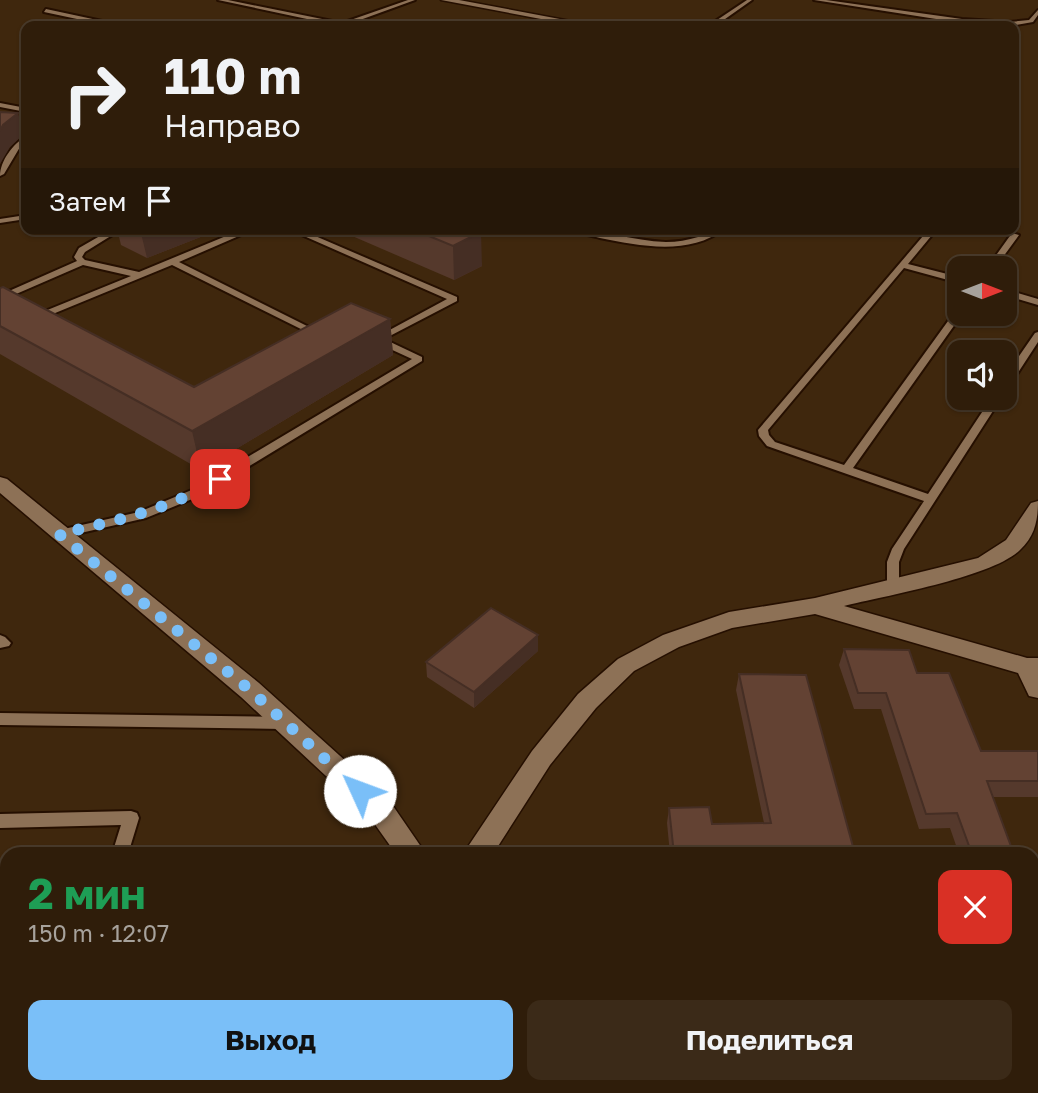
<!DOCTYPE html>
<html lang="ru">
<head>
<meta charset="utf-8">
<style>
	body { margin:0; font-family:"Golos Text",sans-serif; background:#3b2a18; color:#f1f3f6; height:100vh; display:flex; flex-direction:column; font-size:26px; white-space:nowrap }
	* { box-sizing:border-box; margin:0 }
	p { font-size:23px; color:#a7a29c }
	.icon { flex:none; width:38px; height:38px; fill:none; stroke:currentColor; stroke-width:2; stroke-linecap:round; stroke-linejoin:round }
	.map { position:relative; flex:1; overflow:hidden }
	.panel { position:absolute; left:0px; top:847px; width:1040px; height:247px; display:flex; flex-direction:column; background:#2f1d0a; border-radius:21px 21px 0 0; box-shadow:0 2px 5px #0004,0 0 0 2px #4a3b2b }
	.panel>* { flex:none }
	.guide { position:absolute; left:21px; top:21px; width:998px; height:214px; border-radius:14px; box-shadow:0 2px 5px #0004,0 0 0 2px #4a3b2b; background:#2f1d0a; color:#f1f3f6; overflow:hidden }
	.needle { width:46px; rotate:90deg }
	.tools { position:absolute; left:947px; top:256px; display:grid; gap:14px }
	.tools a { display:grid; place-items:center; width:70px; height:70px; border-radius:14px; background:#2f1d0a; box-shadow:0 2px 5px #0004,0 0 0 2px #4a3b2b; font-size:35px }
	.pin { position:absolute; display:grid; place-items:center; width:60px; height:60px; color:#fff; margin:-30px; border-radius:14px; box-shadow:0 4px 10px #0006 }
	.me { position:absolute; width:77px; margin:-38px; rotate:313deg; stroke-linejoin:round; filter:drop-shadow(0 0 5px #0008) }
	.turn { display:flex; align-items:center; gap:24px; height:147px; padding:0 28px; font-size:32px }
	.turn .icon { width:91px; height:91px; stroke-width:2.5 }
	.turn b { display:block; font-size:49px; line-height:60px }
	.then { display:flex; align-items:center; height:66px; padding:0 28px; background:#0003; gap:14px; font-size:26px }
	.round { display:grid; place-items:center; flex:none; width:74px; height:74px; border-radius:14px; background:#3b2a18 }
	.head { display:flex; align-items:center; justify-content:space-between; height:119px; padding:0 28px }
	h1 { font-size:42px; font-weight:700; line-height:52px; color:#1e9e55 }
	.action { display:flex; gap:14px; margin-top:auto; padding:14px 28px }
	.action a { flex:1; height:80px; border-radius:14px; background:#7abff8; color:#111; font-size:28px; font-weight:700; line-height:80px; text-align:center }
	.action a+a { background:#3b2a18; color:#f1f3f6 }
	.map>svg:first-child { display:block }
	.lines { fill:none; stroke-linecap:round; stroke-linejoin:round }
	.lane-casing { stroke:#250f00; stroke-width:4 }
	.street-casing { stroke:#250f00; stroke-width:3 }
	.secondary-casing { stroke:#250f00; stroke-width:3 }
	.lane { fill:#8d7156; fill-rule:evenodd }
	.street { fill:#8d7156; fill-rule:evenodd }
	.secondary { fill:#8d7156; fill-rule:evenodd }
	.wall { fill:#55392c }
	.shaded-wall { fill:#452e24 }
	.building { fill:#634233; stroke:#452e24; stroke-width:2 }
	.route { stroke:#7abff8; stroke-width:12; stroke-dasharray:0 21.6 }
</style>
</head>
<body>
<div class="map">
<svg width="1038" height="1093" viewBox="0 0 1038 1093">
	<rect width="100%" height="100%" fill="#3f270d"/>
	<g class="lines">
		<g class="lane-casing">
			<path id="lane" d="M218,0H228L342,23L408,0H415L349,24L353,26H340Z
				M747,0H752L718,24H714V22Z
				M814,0H826L962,19L1010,22L1029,20L1038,10V15L1033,22L1010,26L962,23Z
				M46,9L116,24L119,26H110L44,12Z
				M0,103L26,108V112L0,107Z
				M26,127V131L0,132V128Z
				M26,136V141L20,147L4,174L0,176C0,161 13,144 26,136Z
				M26,215V219L0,223V219Z
				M112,229H122L85,252L82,257L85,260L139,272L243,229H255L179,262L325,335L323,337H317L172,265L43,318L38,315L40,313L131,276L83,265L0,301V295L77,261L74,257L79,248Z
				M288,229H299L457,297V301L384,339L422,357V361L202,495L146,518L59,538L55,537L53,534L55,531L139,512L194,489L412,359L375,342L373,339L447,299Z
				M568,229C601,229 633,241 666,242C677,242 688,240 698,237C708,234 713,229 724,229C690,256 639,246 600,238C590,235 577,234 568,229Z
				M929,229H937L908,264L959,277V283L904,268L768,430L769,435L775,442L844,465L956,310L959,309V313H963L853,468L928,494L992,397H1002L904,549L899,562V585L893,589L887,585V562L892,549L924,501L767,446L759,436L758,430Z
				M1012,233L1019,235L995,268H987Z
				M1004,289L1038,299V305L1004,295Z
				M1038,332V342L1008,388L1004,389V378L1035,333Z
				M0,635L5,637L11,643L9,646L0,648Z
				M0,713L283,717L288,719L290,723L288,727L283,729L0,725Z
				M131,811L137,813L139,818L128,854H112L121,825L0,828V814Z
				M38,1087H58L56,1093H36Z
				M214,1087H234L233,1093H213Z"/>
		</g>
		<g class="street-casing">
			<path id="street" d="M441,0H459L597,26H578Z
				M1038,501C1038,520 1035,536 1020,550C993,577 885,596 844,606L1027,658H1038V698L1029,696L1018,673L815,614L732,628L679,647L634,671L596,708L550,765L493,854H463L532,751L578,694L618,659L663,635L729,612L815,598L978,558L1006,540L1031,503Z
				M1032,869H1038V895H1032Z"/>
		</g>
		<g class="secondary-casing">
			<path id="secondary" d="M0,477L7,479L259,683L389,800L426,854H396L369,816L241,697L0,493Z
				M427,1087H461V1093H427Z"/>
		</g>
		<use href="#lane" class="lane"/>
		<use href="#street" class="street"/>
		<use href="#secondary" class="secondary"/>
	</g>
	<path class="wall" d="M117,229H221L147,258L121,245Z
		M336,229H474L482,266L454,280Z
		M0,288L194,387L390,319L393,355L201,470L0,354Z
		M844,649L917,673L981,751H1038V797H993L1012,849L1010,854H959L950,828L919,829L881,709H854L839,665Z
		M538,651L474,708L427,677L426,662Z
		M739,674L855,854H670L667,823L669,808L712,824L764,823L736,690Z
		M815,1087H916L918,1093H816Z
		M991,1087H1032L1038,1093H993Z"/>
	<path class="shaded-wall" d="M18,113L24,134L10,147L0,164V131L3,125Z
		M140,229H221L147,258Z
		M481,232L482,266L454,280L453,246Z
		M390,319L393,355L201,470L192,431Z
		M538,635V651L474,708V692Z"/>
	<path class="building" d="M0,112L18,113L3,125L0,131Z
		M412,229H474L481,232L453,246Z
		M3,287L194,387L351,303L390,319L192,431L0,326V288Z
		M491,608L538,635L474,692L426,662Z
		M844,649L909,650L917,673H949L981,751H1038V781H987L1012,849H1000L1001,854H972L957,813L926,814L886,693H858Z
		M739,674L806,675L855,854H773V852L674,854L669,808L709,807L712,824L771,823Z
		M1032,933L1038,947V1093H1007L1005,1087H1032Z
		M823,1087H916L918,1093H825Z"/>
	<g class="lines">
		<path class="route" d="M220,479C170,509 116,521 59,534L250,690L360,791"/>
	</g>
</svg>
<div class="tools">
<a><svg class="needle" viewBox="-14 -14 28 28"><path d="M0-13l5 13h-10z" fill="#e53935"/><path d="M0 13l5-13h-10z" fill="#a7a29c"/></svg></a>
<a><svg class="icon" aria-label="sound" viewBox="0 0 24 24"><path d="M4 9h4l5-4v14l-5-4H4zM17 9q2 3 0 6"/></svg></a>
</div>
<div class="pin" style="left:220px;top:479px;background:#d93025"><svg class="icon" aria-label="arrive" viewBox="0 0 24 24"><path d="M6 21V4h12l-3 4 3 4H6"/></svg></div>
<svg class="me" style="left:360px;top:791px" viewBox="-20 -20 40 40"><circle r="19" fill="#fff"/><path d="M0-13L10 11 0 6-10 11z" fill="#7abff8"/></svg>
<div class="guide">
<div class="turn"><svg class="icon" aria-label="right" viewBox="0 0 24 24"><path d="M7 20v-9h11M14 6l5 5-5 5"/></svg><div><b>110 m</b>Направо</div></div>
<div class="then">Затем<svg class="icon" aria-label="arrive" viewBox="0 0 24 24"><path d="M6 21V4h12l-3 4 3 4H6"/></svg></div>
</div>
<section class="panel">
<div class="head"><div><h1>2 мин</h1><p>150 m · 12:07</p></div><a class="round" style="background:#d93025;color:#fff"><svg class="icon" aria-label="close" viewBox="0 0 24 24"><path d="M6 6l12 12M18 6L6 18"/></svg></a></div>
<div class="action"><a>Выход</a><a>Поделиться</a></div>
</section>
</div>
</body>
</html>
